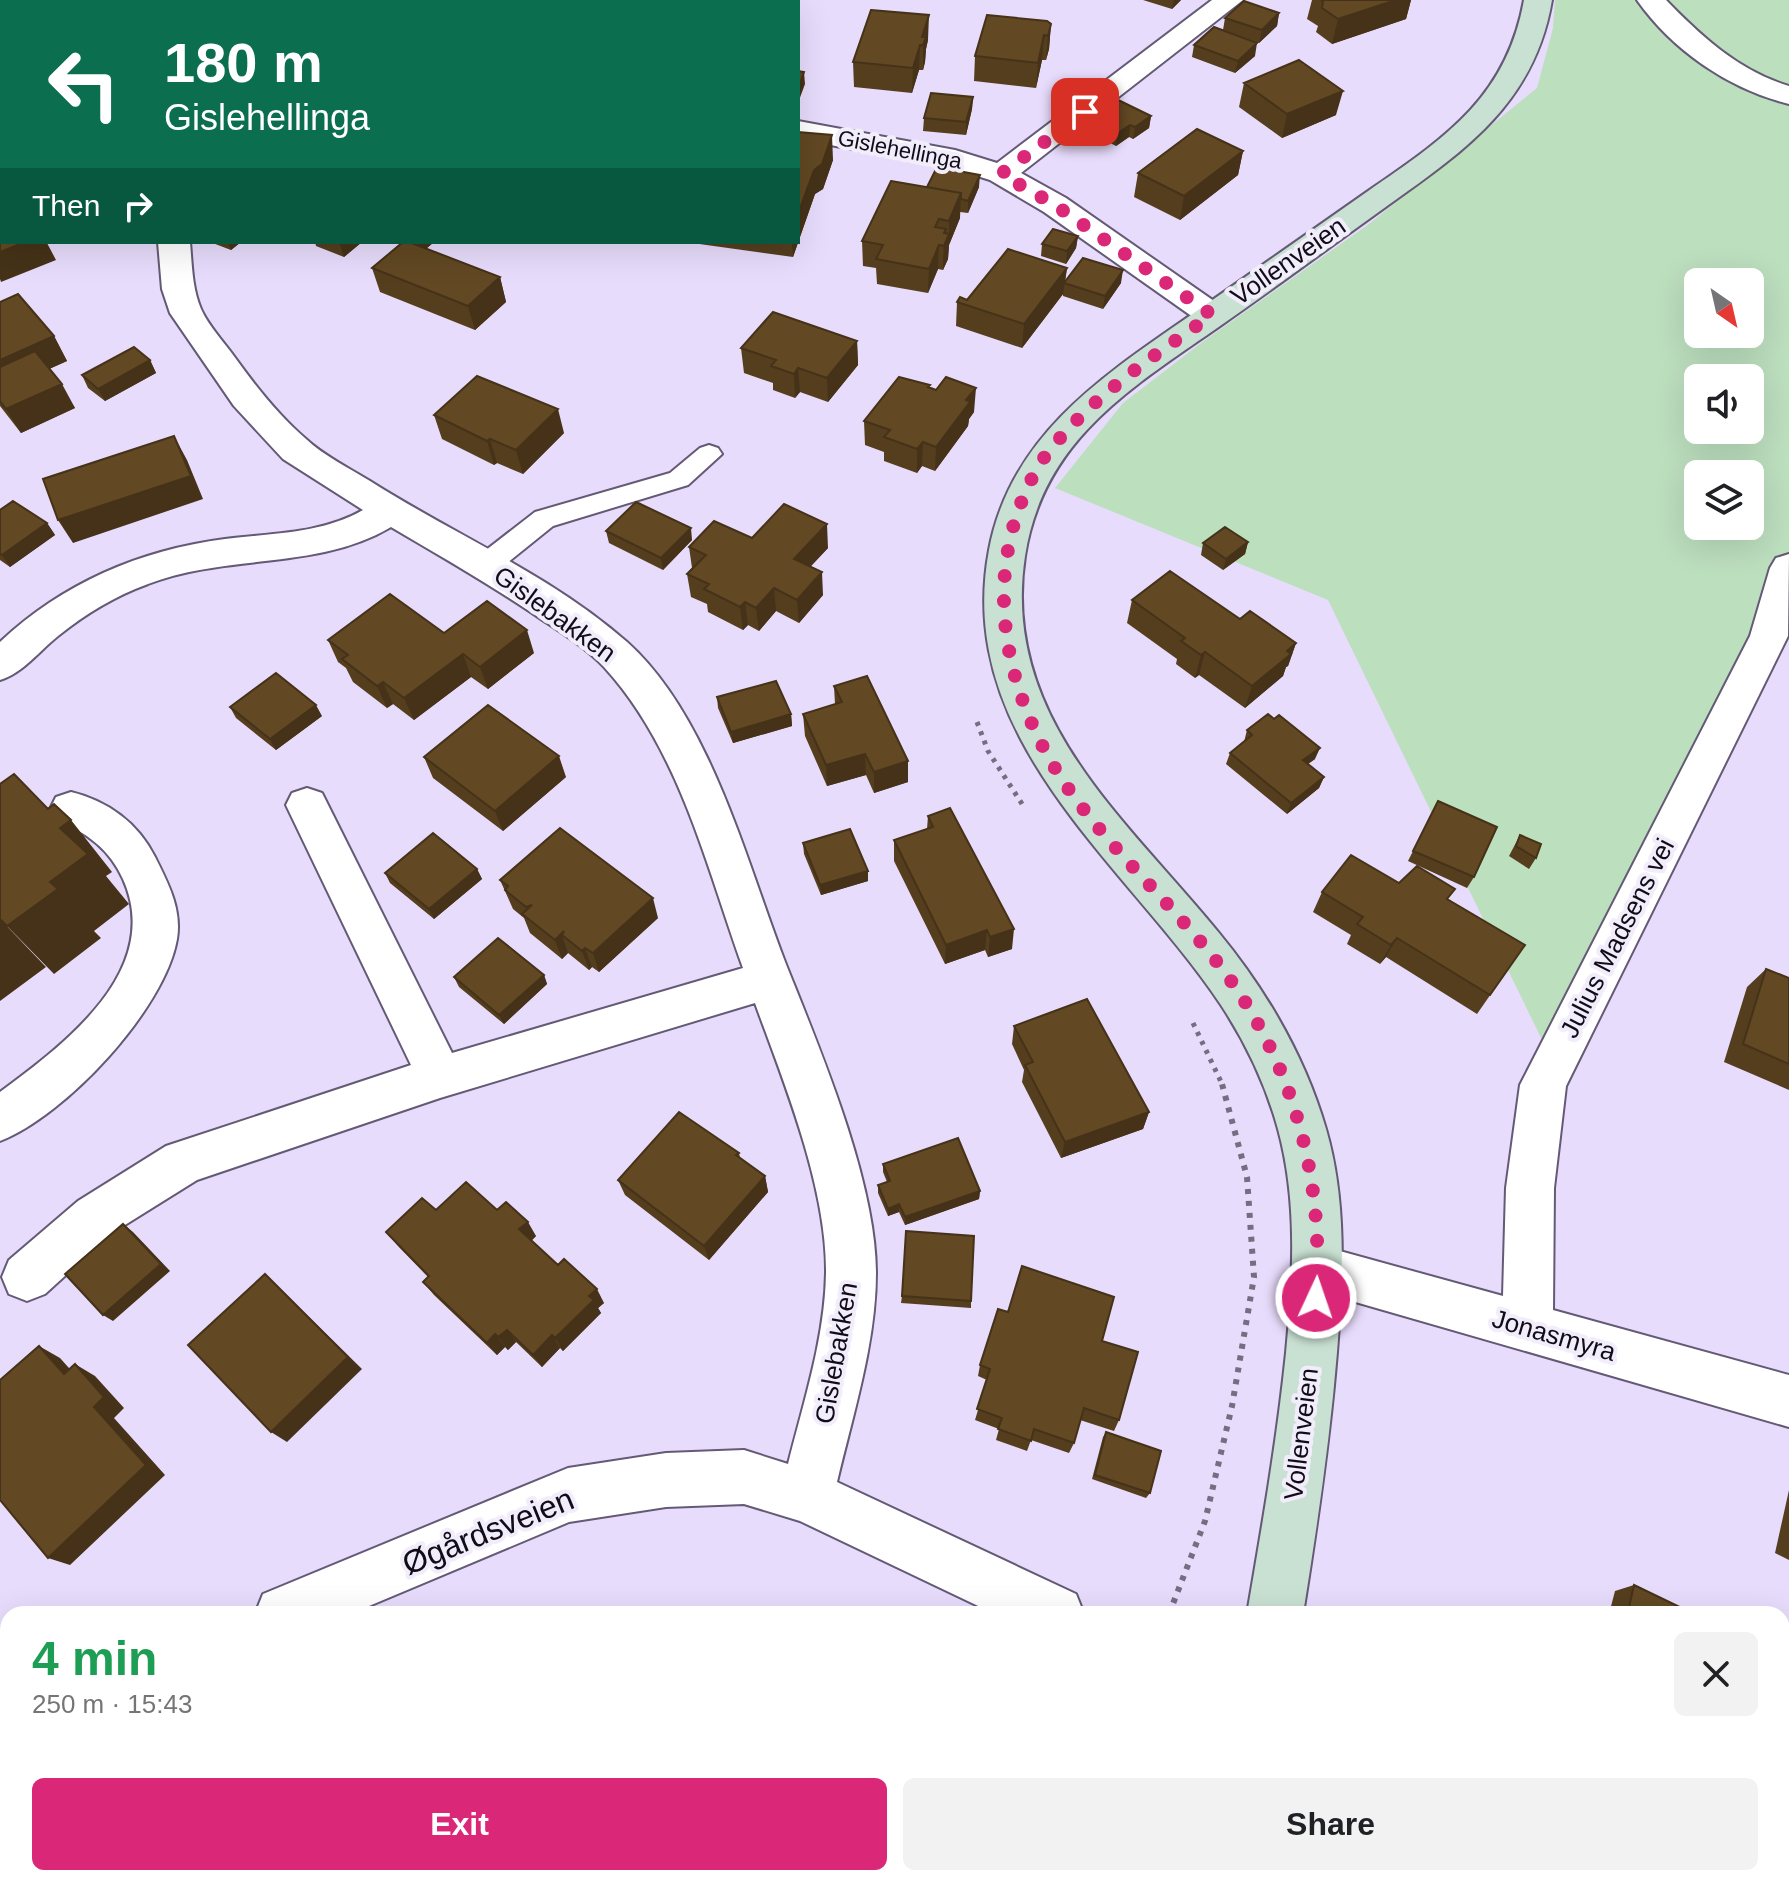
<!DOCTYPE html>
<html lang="en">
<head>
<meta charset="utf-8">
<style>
	body { margin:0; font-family:Helvetica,sans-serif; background:#f2f2f2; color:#202124; height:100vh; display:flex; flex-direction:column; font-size:30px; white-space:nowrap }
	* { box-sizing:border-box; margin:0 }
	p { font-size:26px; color:#757577 }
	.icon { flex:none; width:44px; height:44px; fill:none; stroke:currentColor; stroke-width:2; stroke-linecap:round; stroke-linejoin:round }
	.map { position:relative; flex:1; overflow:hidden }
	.sheet { position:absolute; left:0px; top:1606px; width:1790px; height:280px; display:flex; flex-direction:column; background:#fff; border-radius:24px 24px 0 0; box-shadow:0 8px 32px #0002 }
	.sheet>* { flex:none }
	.guide { position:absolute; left:0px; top:0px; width:800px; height:244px; box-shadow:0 8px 32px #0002; background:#0b6e4f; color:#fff; overflow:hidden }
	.needle { width:52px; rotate:146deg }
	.controls { position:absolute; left:1684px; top:268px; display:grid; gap:16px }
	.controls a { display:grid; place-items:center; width:80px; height:80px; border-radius:12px; background:#fff; box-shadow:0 8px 32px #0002; font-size:40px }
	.pin { position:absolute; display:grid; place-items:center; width:68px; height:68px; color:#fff; margin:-34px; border-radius:16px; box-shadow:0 4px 12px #0006 }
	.me { position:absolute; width:88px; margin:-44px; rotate:3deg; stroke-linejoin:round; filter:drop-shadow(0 0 6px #0008) }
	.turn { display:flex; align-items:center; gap:28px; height:168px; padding:0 32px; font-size:36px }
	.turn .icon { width:104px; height:104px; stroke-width:2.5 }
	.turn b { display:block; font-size:56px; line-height:68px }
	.then { display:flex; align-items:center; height:76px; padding:0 32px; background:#0003; gap:16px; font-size:30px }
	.round { display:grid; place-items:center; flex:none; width:84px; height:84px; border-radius:12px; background:#f2f2f2 }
	.overview { display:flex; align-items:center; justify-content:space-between; height:136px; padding:0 32px }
	h1 { font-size:48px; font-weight:700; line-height:60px; color:#1e9e55 }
	.button { display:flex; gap:16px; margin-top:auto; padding:16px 32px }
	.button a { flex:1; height:92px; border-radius:12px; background:#db2777; color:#fff; font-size:32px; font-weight:700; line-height:92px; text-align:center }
	.button a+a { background:#f2f2f2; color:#202124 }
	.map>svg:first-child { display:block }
	.green { fill:#bcdfbe; fill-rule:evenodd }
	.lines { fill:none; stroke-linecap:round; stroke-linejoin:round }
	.lane-casing { stroke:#645a75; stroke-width:4 }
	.street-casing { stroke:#645a75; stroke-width:4 }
	.secondary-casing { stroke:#645a75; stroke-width:4 }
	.path-far1 { stroke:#756d81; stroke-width:5; stroke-dasharray:4 6; stroke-linecap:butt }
	.path { stroke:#756d81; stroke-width:6; stroke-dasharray:5 7; stroke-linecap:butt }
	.lane { fill:#fff; fill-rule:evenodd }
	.street { fill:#fff; fill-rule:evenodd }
	.secondary { fill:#c9e1d2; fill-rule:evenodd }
	.wall { fill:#543e1e }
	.shaded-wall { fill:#453218 }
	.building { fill:#624823; stroke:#453218; stroke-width:2 }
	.route { stroke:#db2777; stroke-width:14; stroke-dasharray:0 25.2 }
	.labels { text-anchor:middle; stroke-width:8; stroke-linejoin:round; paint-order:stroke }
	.far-street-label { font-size:22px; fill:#110c17; stroke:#f2edfa }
	.street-label { font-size:26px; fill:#110c17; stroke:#f2edfa }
	.near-street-label { font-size:32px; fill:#110c17; stroke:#f2edfa }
</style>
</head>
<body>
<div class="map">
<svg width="1789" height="1886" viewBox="0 0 1789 1886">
	<rect width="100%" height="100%" fill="#e8dcfc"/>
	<path class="green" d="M0,0H283L2,2L0,223Z
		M1555,0H1789V566L1748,711L1561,1079L1328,600L1055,488L1123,403L1201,343L1369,224L1537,88L1553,28ZM1698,282H1750V334H1698ZM1698,378H1750V430H1698ZM1698,474H1750V526H1698Z"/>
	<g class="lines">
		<g class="lane-casing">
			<path id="lane" d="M709,445L718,448L722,454L688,485L553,526L497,571L487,574L477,571L473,564L477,557L535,512L670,473L700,448Z
				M8,1858V1878H34L31,1886H0V1861Z
				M127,1878H171L173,1886H129Z"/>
		</g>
		<g class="street-casing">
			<path id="street" d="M1212,0H1243L1021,173L1066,198L1224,308L1228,315L1224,322L1212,326L1200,322L1044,212L990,180L949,167L798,139V121L955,150L997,163Z
				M1637,0H1666C1702,37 1739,71 1789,86V104C1729,89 1673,51 1637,0Z
				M158,242H190C192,264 192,288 201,309C209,327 225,343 236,359C257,388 279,416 306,439C324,456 349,468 370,481C455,535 551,575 627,642C711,717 747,865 787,967C821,1052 876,1182 876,1273C876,1343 853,1414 837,1482L1076,1594L1084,1614H995L800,1521L744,1504L666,1507L569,1522L350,1614H255L263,1594L568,1468L666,1453L744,1450L788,1464C804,1401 825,1337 826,1273C827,1187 784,1083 755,1003L440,1098L197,1180L112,1233L45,1294L27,1301L9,1294L2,1277L9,1260L78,1201L166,1146L411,1065L286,805L292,793L307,788L322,793L452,1053L743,968C706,865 679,749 604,667C586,648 562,633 541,619C493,586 442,557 391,527C317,571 227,553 148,584C115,596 85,614 58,636C39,651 23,673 0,680V642C63,583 140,550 225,539C272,533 321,534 363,510L283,459L234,406L170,313L162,289Z
				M1789,554L1788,636L1566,1086L1554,1188L1553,1310L1789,1375V1427L1300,1286L1293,1269L1300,1252L1318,1245L1503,1296L1506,1188L1520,1085L1750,636L1770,568L1776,558Z
				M71,792C108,801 138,823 155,857C168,883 182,909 177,939C165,1009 65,1116 0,1141V1092C65,1044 164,970 123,879C110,850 86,831 56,821L50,809L56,797Z
				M0,1648H8V1704H0Z"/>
		</g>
		<g class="secondary-casing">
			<path id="secondary" d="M1524,0H1552C1535,102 1466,150 1387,206C1331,246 1276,287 1220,326C1131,388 1043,440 1025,556C1000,718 1128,821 1219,933C1266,990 1305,1057 1326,1129C1347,1201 1343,1278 1337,1352C1330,1440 1317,1527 1303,1614H1247C1262,1527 1277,1440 1286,1353C1293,1278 1298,1202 1278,1129C1266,1085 1246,1043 1221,1005C1128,865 953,742 989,550C1011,432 1109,372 1201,308C1254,271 1308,233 1361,196C1440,141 1506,101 1524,0Z
				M1205,1878H1265L1264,1886H1204Z"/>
		</g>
		<path class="path-far1" d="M977,722L988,751L1024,807
			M1193,1023L1223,1086"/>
		<path class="path" d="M1169,1614L1205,1521L1232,1406L1254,1277L1247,1177L1222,1084
			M1136,1878V1886"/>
		<use href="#lane" class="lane"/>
		<use href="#street" class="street"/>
		<use href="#secondary" class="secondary"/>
	</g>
	<path class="wall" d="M99,0H241L238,2H100Z
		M487,0H571V2H487Z
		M605,0H646L645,2H616Z
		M1143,0H1181L1172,9Z
		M1312,0H1411L1406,19L1332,44L1316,32L1318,26L1307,19Z
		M1279,13L1277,26L1259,43L1223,30L1225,18Z
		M1051,24L1049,49L1046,60H1042L1036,88L974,81L975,56Z
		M928,40L926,49L925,62L923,70H919L912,93L854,87L853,62Z
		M1194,45L1255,56L1235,73L1192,57Z
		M1244,83L1336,115L1282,138L1239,107Z
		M973,97L972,109L966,135L923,131L924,118Z
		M1151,116L1149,128L1133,139L1129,137L1116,146L1083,129L1084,117Z
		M798,132L833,160L823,189L815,194L793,257L685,242H798Z
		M1243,151L1238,175L1180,220L1134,197L1138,173Z
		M927,187H979L968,213L960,212V218L949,245L948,259L943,270L938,269L928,293L877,284L876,268L863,266L862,241Z
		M1078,236L1076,248L1066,264L1041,256L1042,244Z
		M210,242H241L231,250Z
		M315,242H362L344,257L316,246Z
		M396,242H434L426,249L500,277L506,302L475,330L380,292L372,268L401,244Z
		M1067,268L1065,282L1121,283L1103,309L1063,296V294L1022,348L956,326L957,302Z
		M0,302L54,336L67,361L49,369L75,408L21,433L0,406Z
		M857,341L858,365L828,402L800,392L795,398L773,390V383L744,373L741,348Z
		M150,360L156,373L105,401L88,388L82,375Z
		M930,388L974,412L969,419L968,426L935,471L922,466L917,473L884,461V452L865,445L864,421Z
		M434,415L564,433L523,474L497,463L494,465L442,439Z
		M0,510L47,523L55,535L10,567L0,560Z
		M606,531L692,540L663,570L609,543Z
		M752,538L828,548L811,566L823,595L799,623L776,611L759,631L748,625L743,630L708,612L707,604L691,597L687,574L692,568L689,547Z
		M1248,542L1245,554L1223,570L1201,555L1203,543Z
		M1132,600L1240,619L1296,643L1288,666L1286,667L1283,676L1245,708L1199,675L1195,678L1176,664L1177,659L1127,623Z
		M444,633L534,653L488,689L471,677L414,720L393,704L387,708L353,682L346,668L338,662L328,640Z
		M834,686L908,761V782L874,793L866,775L827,786L805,736L803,714L835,704Z
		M717,697L791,714L792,726L733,743L718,708Z
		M230,707L322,716L276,750L236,718Z
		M1247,730L1315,759L1308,764L1324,777L1319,788L1287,814L1226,764L1230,753L1244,742Z
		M424,757L566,777L503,831L433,778Z
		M1438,801L1474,877L1467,888L1408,861Z
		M928,816L1012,949L988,957L985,950L945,964L894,861V840L927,829Z
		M1520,835L1536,858L1529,869L1509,856Z
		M803,843L868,881L821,895L804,854Z
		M477,869L482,879L434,919L390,883L385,873Z
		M500,880L658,918L599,972L592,967L589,970L568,953L562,959L530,933L524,918L513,909Z
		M1399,883L1448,900L1525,945L1477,1014L1386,957L1380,964L1347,944L1351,935L1313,912L1322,892Z
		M1766,969L1789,978V1090L1724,1062L1747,987Z
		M544,975L547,984L504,1024L459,987L454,977Z
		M1014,1026L1149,1112L1143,1129L1061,1158L1022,1082L1024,1070L1012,1044Z
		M739,1153L740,1158L765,1176L768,1192L709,1260L625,1195L618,1180Z
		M883,1164L980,1191L979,1199L905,1225L899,1212L888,1216L878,1193V1185L887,1182L883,1172Z
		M497,1210L536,1236L531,1241L558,1265L604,1303L598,1308L601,1313L563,1351L560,1348L542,1367L516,1342L508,1350L505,1347L497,1355L434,1295L423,1282L428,1277L398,1246L386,1232Z
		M902,1296L971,1301V1308L901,1303Z
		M1102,1341L1119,1420L1114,1431L1080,1420L1074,1443L1069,1453L1031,1440L1027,1451L996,1440L999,1429L975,1420L987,1380L978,1376L980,1365Z
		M1106,1432L1150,1493L1146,1498L1092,1479L1103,1437Z
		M1789,1490V1560L1775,1553Z
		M1634,1585L1689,1614H1609L1615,1591Z
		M1782,1657L1784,1683L1789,1686V1814L1782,1811Z"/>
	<path class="shaded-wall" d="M192,0H241L238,2H189Z
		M1174,0H1181L1172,9Z
		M1396,0H1411L1406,19L1332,44L1338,19Z
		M1279,13L1277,26L1259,43L1262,30Z
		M929,15L928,40L926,49L925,62L923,70V45L922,37Z
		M1051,24L1049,49L1046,60L1048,36Z
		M1044,35L1042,60L1036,88L1038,63Z
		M1257,43L1255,56L1235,73L1238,61Z
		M920,45L919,70L912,93L913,68Z
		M804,72L805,84L798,103V89Z
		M1343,91L1336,115L1282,138L1287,114Z
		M973,97L972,109L966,135V122Z
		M1151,116L1149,128L1133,139L1135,127Z
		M1130,125L1129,137L1116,146L1118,133Z
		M832,135L833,160L823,189L815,194L793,257L792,242H798V214L814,170Z
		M1243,151L1238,175L1180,220L1184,196Z
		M980,175L979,187L968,213V201Z
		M961,193L960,218L949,245L948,259L943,270L944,233L946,229V242L949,234V221Z
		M1078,236L1076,248L1066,264L1067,251Z
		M25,242H48L47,243L56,260L1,282L0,279V252Z
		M228,242H241L231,250Z
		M343,242H362L344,257L340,244Z
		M418,242H434L422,252Z
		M939,245L938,269L928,293L929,269Z
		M1067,268L1063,294L1022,348L1024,324Z
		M1123,270L1121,283L1103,309L1105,296Z
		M500,277L506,302L475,330L468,306Z
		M54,336L67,361L11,386L0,367V360Z
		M857,341L858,365L828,402L827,378Z
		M150,360L156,373L105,401L98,389Z
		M798,368L800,392L795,398L794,374Z
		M62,384L75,408L21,433L6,409Z
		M976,388L974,412L969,419L968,426L935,471L936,447L966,400Z
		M558,409L564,433L523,474L516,450Z
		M174,436L187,460L203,499L73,543L58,520Z
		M490,439L497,463L494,465L487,441Z
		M923,442L922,466L917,473V449Z
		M47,523L55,535L10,567L2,555Z
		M827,524L828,548L796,582L794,559Z
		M691,528L692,540L663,570L661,558Z
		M1248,542L1245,554L1223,570L1226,559Z
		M822,572L823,595L799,623L797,600Z
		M774,588L776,611L759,631L756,608Z
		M745,602L748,625L743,630L740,607Z
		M527,630L534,653L488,689L480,667Z
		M1296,643L1288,666L1286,667L1283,676L1245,708L1252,686Z
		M1205,652L1199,675L1195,678L1201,655Z
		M463,654L471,677L414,720L404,698Z
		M383,682L393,704L387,708L377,686Z
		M316,705L322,716L276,750L270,739Z
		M791,714L792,726L733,743L731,732Z
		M1320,748L1315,759L1298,771L1303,760Z
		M865,754L866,775L827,786L826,765Z
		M559,756L566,777L503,831L495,811Z
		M908,761V782L874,793V772Z
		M1324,777L1319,788L1287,814L1291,803Z
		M71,820L112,872L106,876L129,904L94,931L101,938L54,974L7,926L50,882L60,828Z
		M477,869L482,879L434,919L429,909Z
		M868,871V881L821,895L820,885Z
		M653,898L658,918L599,972L593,953Z
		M0,919L46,967L0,1001Z
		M1014,929L1012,949L988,957L990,937Z
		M987,930L985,950L945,964L946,945Z
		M564,931L562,935L568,953L562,959L555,940Z
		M1397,938L1386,957L1380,964L1391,945Z
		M585,948L592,967L589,970L582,951Z
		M544,975L547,984L504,1024L499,1015Z
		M1149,1112L1143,1129L1061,1158L1065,1142Z
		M765,1176L768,1192L709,1260L704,1246Z
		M980,1191L979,1199L905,1225V1217Z
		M899,1204V1212L888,1216V1209Z
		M528,1222L536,1236L528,1244L519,1229Z
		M123,1224L133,1232L170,1271L113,1321L103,1315Z
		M265,1274L362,1369L287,1442L271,1432Z
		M597,1289L604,1303L598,1308L601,1313L563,1351L555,1338L589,1296Z
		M507,1330L516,1342L508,1350L498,1337Z
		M495,1334L505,1347L497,1355L487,1343Z
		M552,1335L560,1348L542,1367L533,1355Z
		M39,1346L60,1358L85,1386L64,1374Z
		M75,1364L95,1376L124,1408L114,1418L165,1475L70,1565L48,1558L94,1407Z"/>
	<path class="building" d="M120,0H192L189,2H125Z
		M519,0H550L549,2Z
		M1321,0H1396L1338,19L1322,8L1323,1Z
		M1244,1L1279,13L1262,30L1225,18Z
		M871,10L929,15L922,37H926L923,45H920L913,68L853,62Z
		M987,15L1047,21L1051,24L1048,36L1044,35L1038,63L975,56Z
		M1214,27L1257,43L1238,61L1194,45Z
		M1299,60L1343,91L1287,114L1244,83Z
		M798,71L804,72L798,89Z
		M931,93L973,97L966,122L924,118Z
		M1112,97L1151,116L1135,127L1130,125L1118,133L1084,117Z
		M1197,129L1243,151L1184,196L1138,173Z
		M798,132L832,135L822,164L814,170L798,214Z
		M937,167L980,175L968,201L961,199V193L927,187Z
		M891,181L961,193L949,221L939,219L935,227L946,229L944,233L949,234L944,246L939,245L929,269L876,259L883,245L862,241Z
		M0,188H2V242H25L0,252Z
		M1053,229L1078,236L1067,251L1042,244Z
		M403,242H409L500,277L468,306L372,268Z
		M1008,249L1067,268L1024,324L957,302L960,297L967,300Z
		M1083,258L1123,270L1105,296L1064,283Z
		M18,294L54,336L0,360V302Z
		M773,312L857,341L827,378L798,368L794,374L771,366L776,360L741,348Z
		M134,347L150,360L98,389L82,375Z
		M35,351L62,384L6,409L0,401V367Z
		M477,376L558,409L516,450L490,439L487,441L434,415Z
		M899,377L930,385L928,387L936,390L946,377L976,388L966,400L970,402L936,447L923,442L917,449L884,437L890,430L864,421Z
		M174,436L191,476L58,520L43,479Z
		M13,501L47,523L2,555L0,554V510Z
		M636,502L691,528L661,558L606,531Z
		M784,504L827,524L794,559L822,572L797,600L774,588L756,608L745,602L740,607L704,589L709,584L687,574L706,555L689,547L714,521L752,538Z
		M1225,527L1248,542L1226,559L1203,543Z
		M1170,571L1240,619L1250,611L1296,643L1287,651L1291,654L1252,686L1205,652L1201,655L1181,641L1185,638L1132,600Z
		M390,594L444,633L487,601L527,630L480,667L463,654L404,698L383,682L377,686L342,659L348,655L328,640Z
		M276,673L316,705L270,739L230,707Z
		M867,676L908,761L874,772L865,754L826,765L803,714L842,702L834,686Z
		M776,681L791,714L731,732L717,697Z
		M488,705L559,756L495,811L424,757Z
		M1268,714L1274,719L1279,715L1320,748L1303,760L1324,777L1291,803L1230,753L1252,735L1247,730Z
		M14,774L48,809L54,804L71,820L60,828L88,854L50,882L58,889L7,926L0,919V784Z
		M1438,801L1497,827L1474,877L1413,851Z
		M950,808L1014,929L990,937L987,930L946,945L894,840L933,827L928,816Z
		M560,828L653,898L593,953L585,948L582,951L562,935L564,931L555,940L522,914L532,905L526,907L505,890L508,886L500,880Z
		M850,829L868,871L820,885L803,843Z
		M433,833L477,869L429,909L385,873Z
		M1520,835L1541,844L1536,858L1516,846Z
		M1351,855L1399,883L1417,866L1455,889L1447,899L1525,945L1490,995L1397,938L1391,945L1357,924L1363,917L1322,892Z
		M498,938L544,975L499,1015L454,977Z
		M1766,969L1789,978V1064L1743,1044Z
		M1087,999L1149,1112L1065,1142L1025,1065L1033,1062L1014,1026Z
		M679,1112L739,1153L736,1155L765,1176L704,1246L618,1180Z
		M958,1138L980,1191L905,1217L899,1204L888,1209L878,1185L890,1181L883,1164Z
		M466,1182L497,1210L506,1202L528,1222L519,1229L558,1265L564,1259L597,1289L589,1296L594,1300L555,1338L552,1335L533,1355L507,1330L498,1337L495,1334L487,1343L423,1282L429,1276L386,1232L422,1198L436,1210Z
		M123,1224L161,1264L103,1315L65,1274Z
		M906,1231L974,1236L971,1301L902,1296Z
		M1022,1266L1114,1297L1102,1341L1138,1352L1119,1420L1084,1408L1074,1443L1034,1429L1031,1441L998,1429L1002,1418L977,1409L990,1369L980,1365L998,1309L1008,1312Z
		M265,1274L348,1357L271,1432L188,1345Z
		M39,1346L64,1374L75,1364L104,1397L94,1407L146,1465L48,1558L0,1500V1380Z
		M1106,1432L1161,1451L1150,1493L1095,1475Z
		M1634,1585L1690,1612L1689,1614H1631V1613L1628,1612Z
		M1782,1657L1789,1660L1784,1683L1789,1686V1800L1782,1796Z"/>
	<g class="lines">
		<path class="route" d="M1085,112L1001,174L1055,205L1212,315C1152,357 1091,397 1046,455C1035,470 1028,486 1021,503C983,602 1012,710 1072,794C1122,863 1188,918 1236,988C1298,1080 1324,1188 1316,1298"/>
	</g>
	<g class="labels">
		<g class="far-street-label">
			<text transform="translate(900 149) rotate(11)" y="8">Gislehellinga</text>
		</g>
		<g class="street-label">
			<text transform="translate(1288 261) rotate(-35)" y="9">Vollenveien</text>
			<text transform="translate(555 614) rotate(36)" y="9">Gislebakken</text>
			<text transform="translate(1617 938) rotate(-63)" y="9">Julius Madsens vei</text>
			<text transform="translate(1554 1335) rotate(16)" y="9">Jonasmyra</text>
			<text transform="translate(836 1353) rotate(-80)" y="9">Gislebakken</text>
			<text transform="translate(1301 1434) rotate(-83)" y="9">Vollenveien</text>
		</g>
		<g class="near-street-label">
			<text transform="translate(488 1531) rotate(-22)" y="11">Øgårdsveien</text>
		</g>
	</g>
</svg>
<div class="controls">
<a><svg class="needle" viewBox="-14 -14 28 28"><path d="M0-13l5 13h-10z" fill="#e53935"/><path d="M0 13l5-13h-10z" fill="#757577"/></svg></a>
<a><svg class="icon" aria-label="sound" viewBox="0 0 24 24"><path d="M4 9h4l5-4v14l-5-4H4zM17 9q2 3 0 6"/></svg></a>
<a><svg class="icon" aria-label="layers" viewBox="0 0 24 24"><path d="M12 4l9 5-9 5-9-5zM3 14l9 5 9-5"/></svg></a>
</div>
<div class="pin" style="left:1085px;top:112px;background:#d93025"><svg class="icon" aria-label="arrive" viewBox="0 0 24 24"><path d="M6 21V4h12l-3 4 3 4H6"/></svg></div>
<svg class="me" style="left:1316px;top:1298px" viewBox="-20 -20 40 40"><circle r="17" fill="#db2777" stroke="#fff" stroke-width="3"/><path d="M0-11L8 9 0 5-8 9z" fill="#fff"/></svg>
<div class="guide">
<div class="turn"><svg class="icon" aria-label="left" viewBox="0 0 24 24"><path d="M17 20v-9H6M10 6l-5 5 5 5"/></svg><div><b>180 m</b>Gislehellinga</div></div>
<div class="then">Then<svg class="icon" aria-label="right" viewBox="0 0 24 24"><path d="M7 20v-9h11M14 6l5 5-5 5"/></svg></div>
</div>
<section class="sheet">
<div class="overview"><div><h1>4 min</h1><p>250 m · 15:43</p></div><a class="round"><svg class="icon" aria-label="close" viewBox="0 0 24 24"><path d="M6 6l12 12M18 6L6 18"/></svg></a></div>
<div class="button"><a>Exit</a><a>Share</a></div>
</section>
</div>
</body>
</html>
